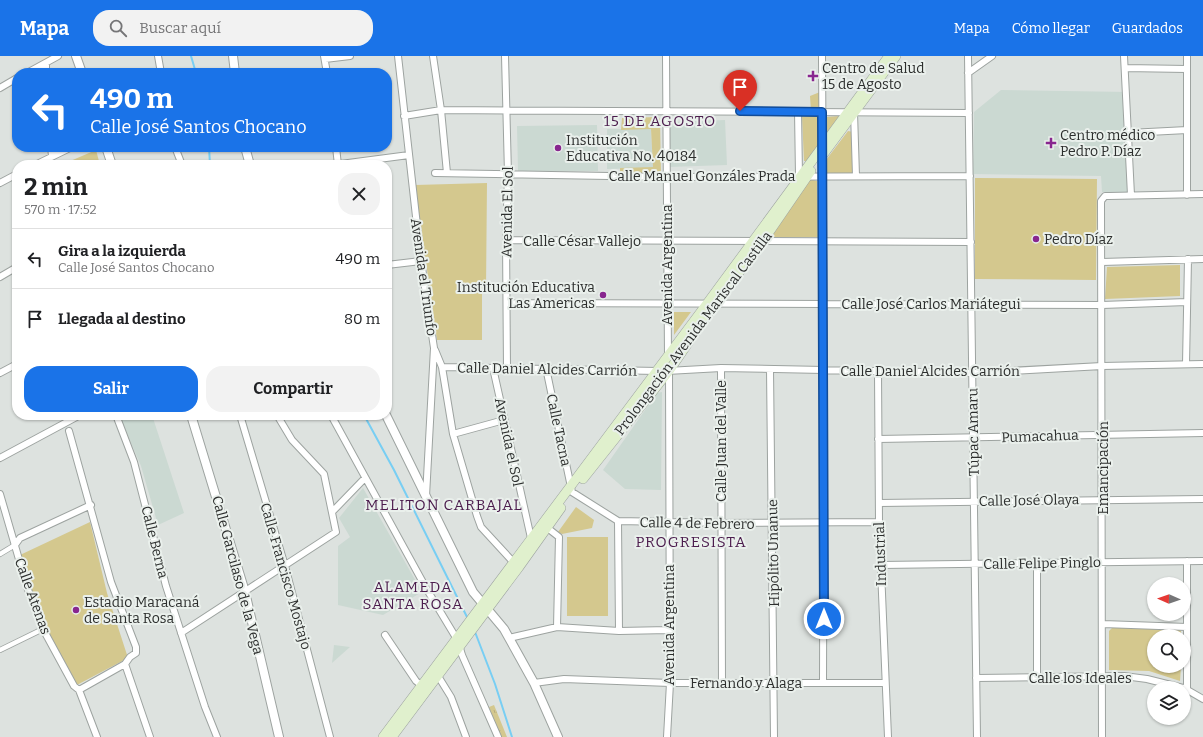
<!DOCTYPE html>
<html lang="es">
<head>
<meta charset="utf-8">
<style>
	body { margin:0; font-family:Bitter,serif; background:#f2f2f2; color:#202124; height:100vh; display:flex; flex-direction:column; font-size:15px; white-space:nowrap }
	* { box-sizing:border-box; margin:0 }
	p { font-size:13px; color:#757577 }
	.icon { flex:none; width:22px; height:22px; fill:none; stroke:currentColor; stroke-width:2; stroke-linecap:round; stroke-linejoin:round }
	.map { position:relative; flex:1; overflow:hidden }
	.details { position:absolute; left:12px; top:104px; width:380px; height:260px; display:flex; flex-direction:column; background:#fff; border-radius:16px; box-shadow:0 1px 3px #0004 }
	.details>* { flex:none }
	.guide { position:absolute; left:12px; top:12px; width:380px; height:84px; border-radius:16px; box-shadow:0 1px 3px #0004; background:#1a73e8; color:#fff; overflow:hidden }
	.needle { width:26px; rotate:272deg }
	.buttons { position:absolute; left:1147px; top:521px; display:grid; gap:8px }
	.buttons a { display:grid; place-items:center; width:44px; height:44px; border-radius:50%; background:#fff; box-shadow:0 1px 3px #0004; font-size:20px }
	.pin { position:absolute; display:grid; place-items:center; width:34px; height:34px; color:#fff; margin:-41px -17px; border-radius:50% 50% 50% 0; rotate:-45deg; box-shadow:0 0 4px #0007 }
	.pin .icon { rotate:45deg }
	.me { position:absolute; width:44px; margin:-22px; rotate:0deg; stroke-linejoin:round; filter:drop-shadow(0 0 3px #0008) }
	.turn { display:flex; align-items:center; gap:14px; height:84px; padding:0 12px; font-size:18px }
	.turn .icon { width:52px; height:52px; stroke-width:2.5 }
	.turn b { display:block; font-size:28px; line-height:34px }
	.round { display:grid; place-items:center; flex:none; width:42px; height:42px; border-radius:16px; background:#f2f2f2 }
	.summary { display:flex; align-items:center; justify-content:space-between; height:68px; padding:0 12px }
	h1 { font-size:24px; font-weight:700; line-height:30px }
	.button { display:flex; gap:8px; margin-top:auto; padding:8px 12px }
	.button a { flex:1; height:46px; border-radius:16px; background:#1a73e8; color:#fff; font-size:16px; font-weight:700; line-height:46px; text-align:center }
	.button a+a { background:#f2f2f2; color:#202124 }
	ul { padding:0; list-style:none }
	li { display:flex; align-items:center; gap:12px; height:60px; padding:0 12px; border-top:1px solid #e0e0e0 }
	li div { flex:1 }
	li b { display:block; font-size:15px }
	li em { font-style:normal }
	header { display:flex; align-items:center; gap:24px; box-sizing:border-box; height:56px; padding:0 20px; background:#1a73e8; color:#fff }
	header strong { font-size:19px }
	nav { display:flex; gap:22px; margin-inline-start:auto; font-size:14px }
	.search { width:280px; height:36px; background:#f2f2f2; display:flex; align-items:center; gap:10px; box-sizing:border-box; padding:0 14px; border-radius:16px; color:#757577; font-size:15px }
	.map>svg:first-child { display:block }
	.built { fill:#cbd9d2 }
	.grass { fill:url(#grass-tufts) }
	.park { fill:#d4c88e }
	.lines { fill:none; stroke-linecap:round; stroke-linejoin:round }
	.stream { stroke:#78cef3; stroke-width:2 }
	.pedestrian-casing { stroke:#9da3a0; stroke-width:6 }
	.minor-casing { stroke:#9da3a0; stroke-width:8 }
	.tertiary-casing { stroke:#9da3a0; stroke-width:10 }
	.secondary-casing { stroke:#9da3a0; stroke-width:10 }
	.pedestrian { stroke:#fff; stroke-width:4.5 }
	.minor { stroke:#fff; stroke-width:6 }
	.tertiary { stroke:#fff; stroke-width:8 }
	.secondary { stroke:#e0f0cd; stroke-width:9 }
	.route-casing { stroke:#114b97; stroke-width:10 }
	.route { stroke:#1a73e8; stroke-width:7 }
	.poi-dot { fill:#88268f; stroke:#eaf0ec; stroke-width:1.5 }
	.labels { text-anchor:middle; stroke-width:4; stroke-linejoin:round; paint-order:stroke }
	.poi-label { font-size:14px; fill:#2c2e2d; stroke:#eaf0ec; text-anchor:start }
	.street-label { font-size:14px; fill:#2c2e2d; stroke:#eaf0ec }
	.neighbourhood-label { font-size:15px; letter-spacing:1px; fill:#4b1c4d; stroke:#eaf0ec }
</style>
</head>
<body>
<header>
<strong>Mapa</strong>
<div class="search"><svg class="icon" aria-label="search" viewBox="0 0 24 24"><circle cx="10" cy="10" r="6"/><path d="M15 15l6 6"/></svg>Buscar aquí</div>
<nav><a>Mapa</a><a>Cómo llegar</a><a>Guardados</a></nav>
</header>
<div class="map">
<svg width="1203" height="681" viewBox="0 0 1203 681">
	<defs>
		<pattern id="grass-tufts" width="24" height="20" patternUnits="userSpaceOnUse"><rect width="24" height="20" fill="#d4c88e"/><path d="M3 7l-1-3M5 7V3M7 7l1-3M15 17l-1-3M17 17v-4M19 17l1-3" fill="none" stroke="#b6ac7b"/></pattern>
	</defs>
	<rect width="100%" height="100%" fill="#dde2df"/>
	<path class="built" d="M1001,34L1129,36L1127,136H1102L1101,120L973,118L974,56Z
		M725,64L727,109L669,111L668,66Z
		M597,69L598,115H518L517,70Z
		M607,73H651L653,112L607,113Z
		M662,336L661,434L625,433L603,414L657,337Z
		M119,359H152L184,457L158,469L141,410Z
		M363,432L422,536L383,559L338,549V490L350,481L339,462Z
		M334,589L350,591L332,607Z"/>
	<path class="grass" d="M494,649L507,681H500L489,651Z"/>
	<path class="park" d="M820,36L821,55H811L810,40Z
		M821,59V88L807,105H804L802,60Z
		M839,60L827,77L826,61Z
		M658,61L660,63L661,120H620V112L653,111L651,73L621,74L622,62Z
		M848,75L853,76V118H827L826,104Z
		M96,94L100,109H61Z
		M975,122L1097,123L1096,224L975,223Z
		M809,123L817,125L819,181H770Z
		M487,127L486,233L482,234V284H437L415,129Z
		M1180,209V240L1105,243L1107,211Z
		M674,256H691L674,279Z
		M576,451L594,464L592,472L562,478L558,476Z
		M90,466L107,537L128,602L75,630L44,571L20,499Z
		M567,481H608V560H567Z
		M1113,571L1176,572L1181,575V580H1154V610H1181L1180,625L1149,615L1109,614V575Z"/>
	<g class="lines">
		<path class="stream" d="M191,0L196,17
			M209,91L210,109
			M364,359L394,414L468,563
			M475,576L495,628L512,681"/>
		<g class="pedestrian-casing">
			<path id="pedestrian" d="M0,498L15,489
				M0,594L43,573"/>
		</g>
		<g class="minor-casing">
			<path id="minor" d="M158,0L161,17
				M324,0L327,17
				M398,0L421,205L434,292L426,440
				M433,0L441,54L447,117
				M505,0L508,118L506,184L507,312
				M666,0L668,300
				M822,0L824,314L823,626
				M968,0L977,681
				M1124,0L1131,139
				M325,3L350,0
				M46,7V17
				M1125,12L1187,13
				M27,17L58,0
				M968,17L992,0
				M0,32L17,22
				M798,55L799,120
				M854,56L856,120
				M404,60L441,54L969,57
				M1129,77L1187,74
				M51,91L52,100
				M175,91L182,109
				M336,91L338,109
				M35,109L72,91
				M333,109L409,99
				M435,117L667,121L970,120
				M0,127L17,118
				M1187,139V0
				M506,184L971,186
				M1102,206L1203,203
				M387,209L421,205
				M0,221L17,211
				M507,247L1102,249L1187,246
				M435,294L442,311L453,378L477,460L481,471L516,509
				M1186,308L1188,203
				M442,311L658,315
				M493,312L531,482
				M546,312L572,436L618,465L722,467L879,466
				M721,312L722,627
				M770,313L774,681
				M667,315L721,312L972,317L1102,310L1203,308
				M878,316L879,466L888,681
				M0,317L17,308
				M116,359L134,406L166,530L205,651L217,681
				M240,359L285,510L330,681
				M331,359L426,532L458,585L462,599L498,681
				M69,375L111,526L136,591V597L130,601L125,608L79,634
				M453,378L504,364
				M878,383L1203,377
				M0,402L80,359
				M0,438L27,531L43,573L74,630L79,634L97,681
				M879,447L1203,443
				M333,455L365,422
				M618,465L619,575
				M545,470L559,481L557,571
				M15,489L20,482L91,449
				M1187,505V633
				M1037,507V621
				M881,509L1203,505
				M1103,568L1187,571
				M181,577L336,476L324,418L292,384L277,359
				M385,579L416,625L425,632
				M509,582L557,571L619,575L669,574
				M125,608L150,681
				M438,620L451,641L466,681
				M976,622L1124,620L1147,623L1183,632
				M534,627L564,623L670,627H885
				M1184,632L1203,643
				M667,681L670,627L669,316
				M1102,681L1101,145L1105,140H1109L1203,138"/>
		</g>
		<g class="tertiary-casing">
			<path id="tertiary" d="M76,0L82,17
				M233,0L235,17
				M106,91L112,109
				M245,91L250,109
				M191,359L245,536L279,681
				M386,359L473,536L504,573L534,627L558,681"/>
		</g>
		<g class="secondary-casing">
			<path id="secondary" d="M822,100L896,0
				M583,423L669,315L714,249L763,185L811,115
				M383,681L706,249L889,0
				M392,681L519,511L561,452"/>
		</g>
		<use href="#pedestrian" class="pedestrian"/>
		<use href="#minor" class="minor"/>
		<use href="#tertiary" class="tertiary"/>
		<use href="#secondary" class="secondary"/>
	</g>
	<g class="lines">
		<g class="route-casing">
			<path id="route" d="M740,55L822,56L824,563"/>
		</g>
		<use href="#route" class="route"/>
	</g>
	<g class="poi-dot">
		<path d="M811 14h4v4h4v4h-4v4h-4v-4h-4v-4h4z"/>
		<path d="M1049 81h4v4h4v4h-4v4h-4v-4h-4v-4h4z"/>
		<circle cx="558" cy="92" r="4"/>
		<circle cx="1036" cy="183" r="4"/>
		<circle cx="603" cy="239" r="4"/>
		<circle cx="76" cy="554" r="4"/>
	</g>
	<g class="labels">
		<g class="poi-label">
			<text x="822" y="17">Centro de Salud<tspan x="822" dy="16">15 de Agosto</tspan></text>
			<text x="1060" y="84">Centro médico<tspan x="1060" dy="16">Pedro P. Díaz</tspan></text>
			<text x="566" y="89">Institución<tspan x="566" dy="16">Educativa No. 40184</tspan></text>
			<text x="1044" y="188">Pedro Díaz</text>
			<text x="595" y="236" text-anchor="end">Institución Educativa<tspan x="595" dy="16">Las Americas</tspan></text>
			<text x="84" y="551">Estadio Maracaná<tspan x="84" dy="16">de Santa Rosa</tspan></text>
		</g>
		<g class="street-label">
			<text x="702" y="125">Calle Manuel Gonzáles Prada</text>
			<text transform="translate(507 156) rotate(-89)" y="5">Avenida El Sol</text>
			<text x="582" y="190">Calle César Vallejo</text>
			<text transform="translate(667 209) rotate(-90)" y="5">Avenida Argentina</text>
			<text transform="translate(424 221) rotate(82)" y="5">Avenida el Triunfo</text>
			<text x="931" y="253">Calle José Carlos Mariátegui</text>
			<text transform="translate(693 277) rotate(-53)" y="5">Prolongación Avenida Mariscal Castilla</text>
			<text transform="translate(547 313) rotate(1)" y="5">Calle Daniel Alcides Carrión</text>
			<text x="930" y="320">Calle Daniel Alcides Carrión</text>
			<text transform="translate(559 374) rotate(78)" y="5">Calle Tacna</text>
			<text transform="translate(973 376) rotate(-91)" y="5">Túpac Amaru</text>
			<text transform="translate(1040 380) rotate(-2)" y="5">Pumacahua</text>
			<text transform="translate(721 385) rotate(-90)" y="5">Calle Juan del Valle</text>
			<text transform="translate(509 386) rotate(78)" y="5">Avenida el Sol</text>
			<text transform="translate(1103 412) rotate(-90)" y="5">Emancipación</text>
			<text transform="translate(1029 444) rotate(-1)" y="5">Calle José Olaya</text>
			<text transform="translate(697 467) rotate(1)" y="5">Calle 4 de Febrero</text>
			<text transform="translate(155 486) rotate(76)" y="5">Calle Berna</text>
			<text transform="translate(773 497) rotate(-91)" y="5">Hipólito Unanue</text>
			<text transform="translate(880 498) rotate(-92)" y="5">Industrial</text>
			<text transform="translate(1042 507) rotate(-1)" y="5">Calle Felipe Pinglo</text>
			<text transform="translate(238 519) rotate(75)" y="5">Calle Garcilaso de la Vega</text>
			<text transform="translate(286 520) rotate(74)" y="5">Calle Francisco Mostajo</text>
			<text transform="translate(33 540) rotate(70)" y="5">Calle Atenas</text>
			<text transform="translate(669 569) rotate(-90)" y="5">Avenida Argentina</text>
			<text x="1080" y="627">Calle los Ideales</text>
			<text x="746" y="632">Fernando y Alaga</text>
		</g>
		<g class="neighbourhood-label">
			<text x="660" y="70">15 DE AGOSTO</text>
			<text x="444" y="454">MELITON CARBAJAL</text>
			<text x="691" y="491">PROGRESISTA</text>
			<text x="413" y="536">ALAMEDA<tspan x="413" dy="17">SANTA ROSA</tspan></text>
		</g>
	</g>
</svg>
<div class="buttons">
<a><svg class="needle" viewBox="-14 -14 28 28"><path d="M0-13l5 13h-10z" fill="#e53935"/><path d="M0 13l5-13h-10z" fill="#757577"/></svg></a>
<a><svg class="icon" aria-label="search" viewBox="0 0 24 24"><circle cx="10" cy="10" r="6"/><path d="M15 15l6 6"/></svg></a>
<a><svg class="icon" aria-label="layers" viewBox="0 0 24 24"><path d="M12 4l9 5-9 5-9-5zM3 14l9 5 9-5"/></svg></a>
</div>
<div class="pin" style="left:740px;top:55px;background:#d93025"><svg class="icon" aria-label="arrive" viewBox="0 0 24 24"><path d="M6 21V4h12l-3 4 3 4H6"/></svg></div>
<svg class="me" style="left:824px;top:563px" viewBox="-20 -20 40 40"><circle r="17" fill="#1a73e8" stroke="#fff" stroke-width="3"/><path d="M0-11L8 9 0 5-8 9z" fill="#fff"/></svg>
<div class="guide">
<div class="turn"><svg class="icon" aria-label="left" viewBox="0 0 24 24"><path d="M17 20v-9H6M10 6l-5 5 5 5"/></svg><div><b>490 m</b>Calle José Santos Chocano</div></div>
</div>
<section class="details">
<div class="summary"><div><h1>2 min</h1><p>570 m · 17:52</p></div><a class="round"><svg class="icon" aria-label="close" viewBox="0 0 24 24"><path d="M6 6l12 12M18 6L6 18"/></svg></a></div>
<ul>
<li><svg class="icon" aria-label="left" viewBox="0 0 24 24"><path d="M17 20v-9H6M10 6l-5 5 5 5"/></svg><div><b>Gira a la izquierda</b><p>Calle José Santos Chocano</p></div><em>490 m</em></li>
<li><svg class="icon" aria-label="arrive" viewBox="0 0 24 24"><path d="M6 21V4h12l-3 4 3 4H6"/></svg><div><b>Llegada al destino</b></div><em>80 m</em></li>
</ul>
<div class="button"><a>Salir</a><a>Compartir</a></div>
</section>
</div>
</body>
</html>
